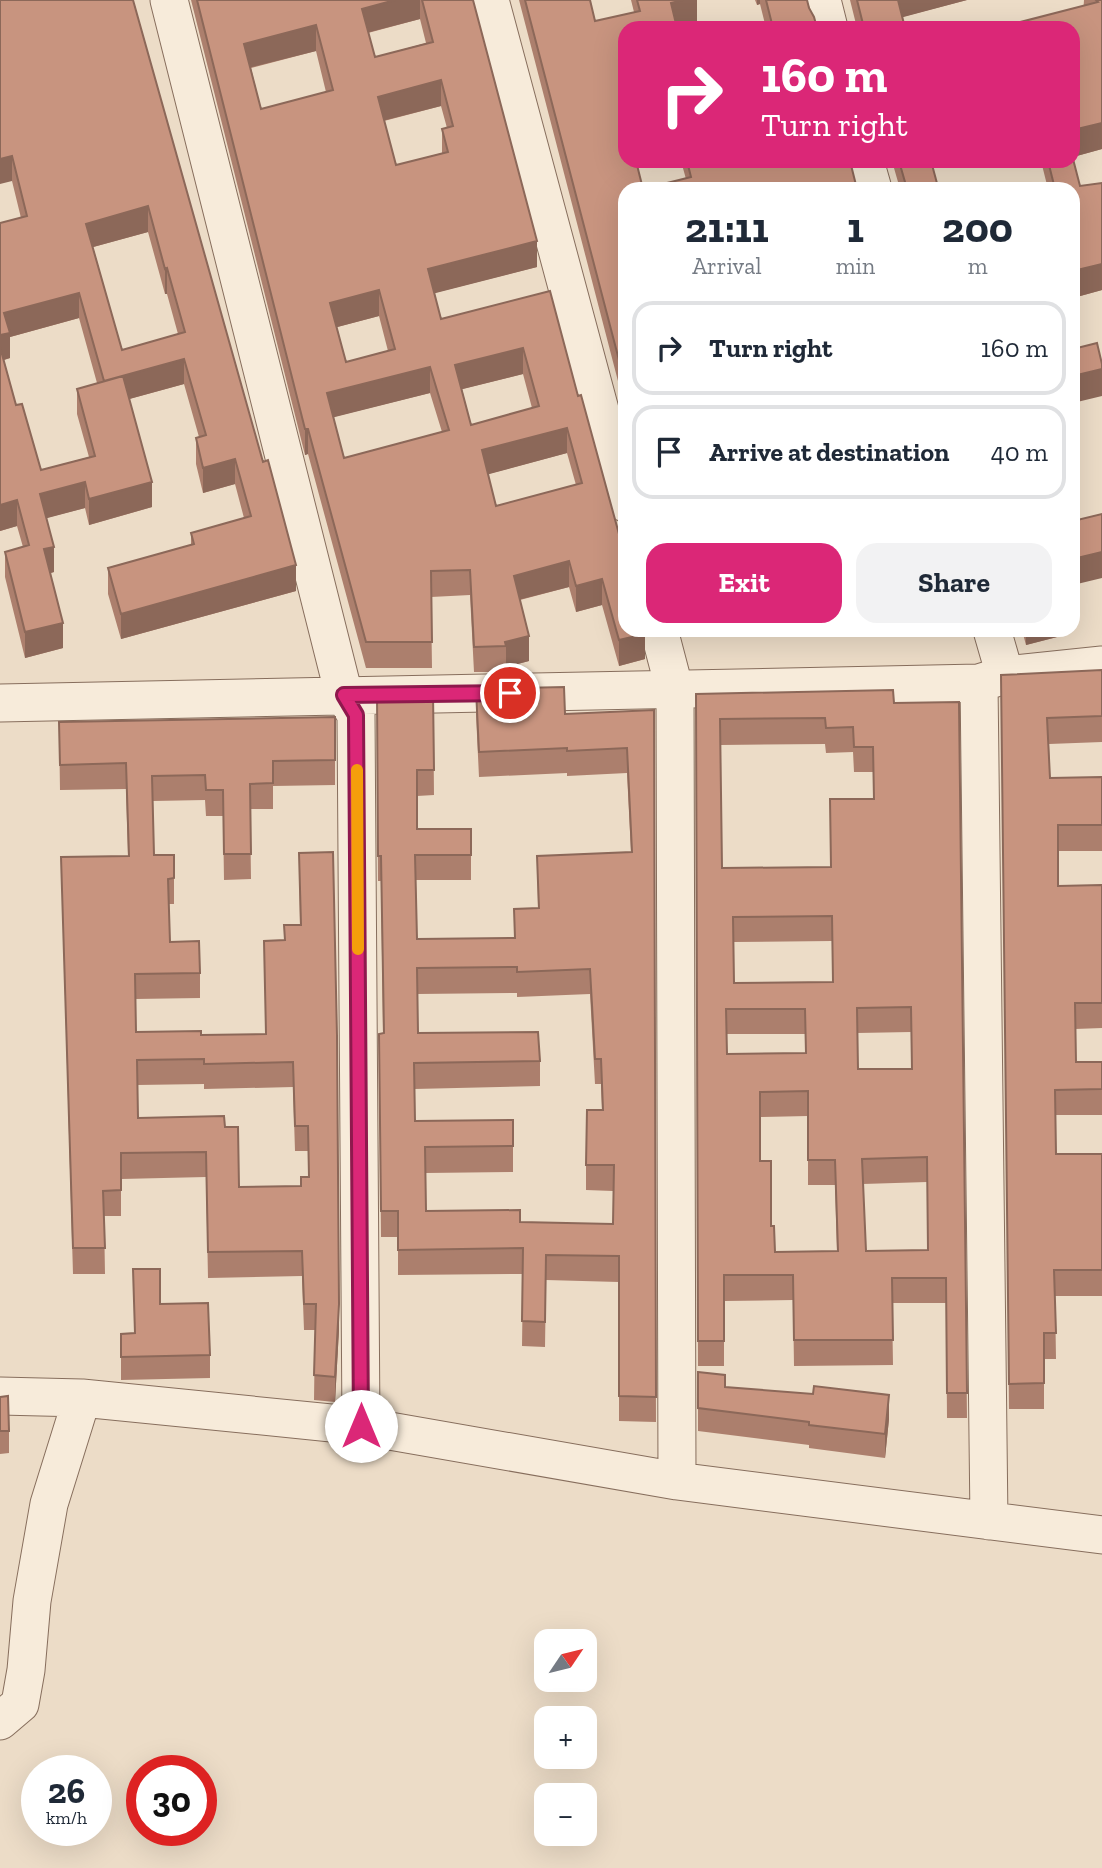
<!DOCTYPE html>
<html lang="en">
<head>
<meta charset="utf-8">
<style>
	body { margin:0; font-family:"Zilla Slab",serif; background:#f2f2f3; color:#1f2937; height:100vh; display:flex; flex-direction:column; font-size:26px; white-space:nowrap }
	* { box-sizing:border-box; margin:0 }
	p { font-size:23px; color:#747a83 }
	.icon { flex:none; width:38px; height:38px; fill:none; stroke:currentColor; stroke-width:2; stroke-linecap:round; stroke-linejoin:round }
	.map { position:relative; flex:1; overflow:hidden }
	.panel { position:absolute; left:618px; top:182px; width:462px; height:455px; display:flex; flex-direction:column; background:#fff; border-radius:21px; box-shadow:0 7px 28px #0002 }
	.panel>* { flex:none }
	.banner { position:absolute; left:618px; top:21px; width:462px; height:147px; border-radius:21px; box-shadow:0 7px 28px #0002; background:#db2777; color:#fff; overflow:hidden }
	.needle { width:46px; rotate:55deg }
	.buttons { position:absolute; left:534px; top:1629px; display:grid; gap:14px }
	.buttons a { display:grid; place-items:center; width:63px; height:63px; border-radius:14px; background:#fff; box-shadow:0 7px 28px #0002; font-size:35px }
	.speed { position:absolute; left:21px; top:1755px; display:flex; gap:14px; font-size:35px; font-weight:700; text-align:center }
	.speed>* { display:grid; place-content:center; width:91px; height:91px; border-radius:50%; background:#fff; box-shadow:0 7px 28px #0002; line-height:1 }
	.speed small { font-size:18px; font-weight:400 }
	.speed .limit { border:10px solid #d22; background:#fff; color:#111 }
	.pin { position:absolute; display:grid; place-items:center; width:60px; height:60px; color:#fff; margin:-30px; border:4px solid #fff; border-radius:50%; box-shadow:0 2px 7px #0007 }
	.me { position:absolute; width:77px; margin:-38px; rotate:0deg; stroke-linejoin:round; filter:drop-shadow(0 0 5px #0008) }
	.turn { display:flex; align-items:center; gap:24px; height:147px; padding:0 28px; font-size:32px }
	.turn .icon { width:91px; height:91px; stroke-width:2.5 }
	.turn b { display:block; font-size:49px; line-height:60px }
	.eta { display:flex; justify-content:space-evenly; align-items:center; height:119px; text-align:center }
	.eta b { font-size:42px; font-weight:700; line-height:49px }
	.action { display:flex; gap:14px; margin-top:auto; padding:14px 28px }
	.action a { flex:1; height:80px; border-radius:21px; background:#db2777; color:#fff; font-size:28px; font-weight:700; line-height:80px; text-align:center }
	.action a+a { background:#f2f2f3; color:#1f2937 }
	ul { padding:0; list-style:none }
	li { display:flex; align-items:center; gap:21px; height:94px; margin:0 14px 10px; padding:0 14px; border:4px solid #e0e1e3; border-radius:21px }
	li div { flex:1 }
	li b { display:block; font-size:26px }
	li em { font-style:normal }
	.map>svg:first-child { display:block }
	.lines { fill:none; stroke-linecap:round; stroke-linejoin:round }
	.minor-casing { stroke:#876e5d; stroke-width:39 }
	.minor { stroke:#f7ebda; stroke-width:37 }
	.wall { fill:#ac7f6d; fill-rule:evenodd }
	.shaded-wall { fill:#8c6859 }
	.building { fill:#c8947f; stroke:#8c6859; stroke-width:2; fill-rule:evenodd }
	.route-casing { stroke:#8e194d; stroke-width:18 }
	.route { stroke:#db2777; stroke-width:12 }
	.slow { stroke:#f59e0b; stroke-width:12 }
</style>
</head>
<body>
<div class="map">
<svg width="1102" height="1868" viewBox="0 0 1102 1868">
	<rect width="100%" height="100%" fill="#ecdcc7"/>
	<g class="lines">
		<g class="minor-casing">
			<path id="minor" d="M169,0L344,695L356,715L361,1426
				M490,0L625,503
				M822,0L829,28
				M865,161L873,189
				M659,630L675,691L677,1481
				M992,630L1005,675
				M979,683L989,1521
				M0,703L979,683L1005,675L1102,665
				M0,1396L82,1398L361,1426L677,1481L1102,1535
				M0,1721L20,1704L26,1670L32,1601L49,1504L82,1398"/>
		</g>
		<use href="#minor" class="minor"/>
	</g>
	<path class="wall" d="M0,0H133L296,591L121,639L108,594V568L191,545V533L244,518L235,484L203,493L196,464V438L199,437L184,384L129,399L152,507L89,525L85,508L46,518L54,572L50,573L63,648L25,658L5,577V552L23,547L17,526L0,531V223L21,218L12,181ZM148,232L165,294H167L178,334L122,350L93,247ZM79,318L97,383L77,389V414L89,457L41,470L16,405L4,360L10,358V337Z
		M191,0H473L537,267L434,293L441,319L550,291L645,659L619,666L602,605L576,612L569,587L520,600L529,661L506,667V672H474L470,595L431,597L432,668H366L308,454L305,455ZM420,19L426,43L375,57L368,33ZM316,51L326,92L261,109L251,68ZM441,106L447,128L442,129V153L396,165L384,121ZM379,316L388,351L346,362L337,327ZM523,374L532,408L471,425L462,389ZM430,393L442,432L344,458L333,417ZM567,453L576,485L496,506L488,474Z
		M519,0H590L595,21L634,12L631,0H697V21L676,27L625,161L643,189L686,179L681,161H850L857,189H625V408Z
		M755,0H807L817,28H766L760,4L757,5Z
		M850,0H967L902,17L905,28H857Z
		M1084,0H1102V149L1073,157Z
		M892,161H943L932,164L938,189H900Z
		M1041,161H1073L1080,186L1102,183V290L1073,298V189H1048Z
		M1022,630H1057V637L1026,645Z
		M1102,670V742L1049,744L1050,778L1102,777V851H1058V886L1102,885V1028L1075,1029L1076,1062H1102V1115H1056V1154H1102V1296H1055L1056,1359H1044V1409H1009L1001,675Z
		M476,689L565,714L654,710L656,1422L619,1421V1282L546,1280L545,1347L522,1346L523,1274L398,1275V1237H381L379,1034L383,1033L381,881H378L377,694L433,693L434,795L417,796V829H471V880H416L417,939L514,938V909L538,908L537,856L631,852L627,773L567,776V773L479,777L476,714ZM517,993V997L590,994L595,1084H601L602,1110L586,1165V1190L613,1191V1224L520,1222L426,1211V1173L513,1172V1120L415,1121L414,1089L540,1086V1061L418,1033L417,994Z
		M696,694L894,703L959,702L967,1418H947L946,1303H892L893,1365L794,1366L793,1300L724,1301V1366H698ZM825,744L826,753L853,752L854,772H873L874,799L831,867L722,868L720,745ZM832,941L833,982L734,983L733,942ZM911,1032V1069H858L857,1033ZM727,1034H805L806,1053L727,1054ZM808,1116V1185H835L837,1251L775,1252L760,1161V1117ZM927,1182V1250L866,1251L863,1184Z
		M335,717V785L273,786V809H250L251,879L224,880L223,816H206L205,800L153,801L154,855H174V904H169L170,942L200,973V998L135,999L136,1032L201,1035L266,1034L284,940V925H300L299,853L339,1329L335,1402L314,1400L315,1330H304L302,1276L208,1278L206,1177L121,1179V1216H104L105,1274H73L61,857L128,856L126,789L60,790L59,722ZM204,1084V1089L293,1087L295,1151H308L309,1177L301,1186L239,1187L225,1127L138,1118L137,1085Z
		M133,1269L160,1304L210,1355V1378L121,1380V1334L135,1333Z
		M698,1372L725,1387L889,1419L885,1458L809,1448V1445L698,1431Z
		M0,1397L9,1431V1453L0,1454Z"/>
	<path class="shaded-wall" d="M395,0H420V19L362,34V9Z
		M683,0H697V21L672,28L671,3Z
		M757,0H760V4L757,5Z
		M896,0H967L896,19Z
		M316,25V51L244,69V44Z
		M441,80V106L378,122V97Z
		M1102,123V149L1073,157V130Z
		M12,156V181L0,184V159Z
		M925,161H943L925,166Z
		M148,206V232L86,249V224Z
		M537,241V267L428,295V269Z
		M1102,264V290L1073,298V271Z
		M167,268V294H165V269Z
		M379,290V316L330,329V303Z
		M79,293V318L10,337V358L0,361V335L4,313Z
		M523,348V374L455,391V365Z
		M184,359V384L104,406V381Z
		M430,367V393L327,419V393Z
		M1102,369V396L1073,403V376Z
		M567,428V453L482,476V450Z
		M305,429H308V454L305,455Z
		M235,459V484L203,493V468Z
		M85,482V508L40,520V494Z
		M152,482V507L89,525V499Z
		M17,500V526L0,531V505Z
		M54,547V572L44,575V549Z
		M1102,552V578L1073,585V559Z
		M569,561V587L514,601V576Z
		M296,565V591L121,639V614Z
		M602,579V605L576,612V586Z
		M63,623V648L25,658V632Z
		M1026,630H1057V637L1026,645Z
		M645,634V659L619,666V640Z
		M529,636V661L506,667V646L505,642Z
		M339,1304V1329L335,1402V1377Z
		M889,1395V1419L885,1458V1434Z"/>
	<path class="building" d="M0,0H133L263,462L268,460L296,565L121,614L108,568L194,544L191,533L251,516L235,459L203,468L196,438L206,435L184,359L104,381L79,293L4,313L10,333L0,335V223L27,216L12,156L0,159ZM148,206L165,269L167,268L185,332L122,350L86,224Z
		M197,0H395L362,9L375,57L433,42L422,0H473L537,241L428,269L441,319L550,291L578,396L581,395L625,556V630H644L645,634L619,640L602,579L576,586L569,561L514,576L529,636L505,642L506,646L474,647L470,570L431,571L432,642H366L308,429H305ZM316,25L333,90L261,109L244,44ZM441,80L453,126L442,129L448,152L396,165L378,97ZM379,290L395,349L346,362L330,303ZM523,348L539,406L471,425L455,365ZM430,367L449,430L344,458L327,393ZM567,428L582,483L496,506L482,450Z
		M525,0H590L595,21L640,11L637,0H683L671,3L677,28H625V161H636L643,189L691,177L687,161H850L857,189H806L805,186L793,189H625V218H624L625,222V383Z
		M766,0H807L809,8L814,17L817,28H773Z
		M857,0H898L905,28H864Z
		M1096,0H1102V123L1073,130V28H997L1098,2Z
		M1073,159L1080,186L1102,183V264L1073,271V189H1055L1048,161H1073Z
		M899,161H931L938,187L931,189H907Z
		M1097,343L1102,364V369L1073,376V349Z
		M0,347L16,405L22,404L41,470L95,456L77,389L123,376L152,482L89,499L85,482L40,494L54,547L44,549L63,623L25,632L5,552L29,545L17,500L0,505Z
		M1102,514V552L1073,559V521Z
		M1102,670V716L1047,718L1050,778L1102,777V825H1058V886L1102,885V1003H1075L1076,1062H1102V1089L1055,1090L1056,1154H1102V1270H1054L1056,1333H1044V1383L1009,1384L1001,675Z
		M564,687L565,714L654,710L656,1397L619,1396V1256L546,1255L545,1322L522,1321L523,1248L398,1250V1211H381L379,1034L384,1033L381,856H378L377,694L433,693L434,770H417V829H471V855H415L417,939L515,938L514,909L539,908L537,856L632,852L627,748L567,751V748L479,752L476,689ZM517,967V972L590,969L595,1059H601L603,1110H587L586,1165H614L613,1224L520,1222V1210L426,1211L425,1147L513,1146V1120L415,1121L414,1063L540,1061L538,1032L418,1033L417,968Z
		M893,690L894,703L959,702L967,1393H947L946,1278H892L893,1340H794L793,1275H724V1341H698L696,694ZM825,718L826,728L853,727L854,747H873L874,799H830L831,867L722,868L720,719ZM832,916L833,982L734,983L733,917ZM911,1007L912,1069H858L857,1008ZM726,1009H805L806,1053L727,1054ZM808,1091V1160H835L838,1251L775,1252L774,1226H771V1161H760V1092ZM927,1157L928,1250L866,1251L862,1159Z
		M335,717V760L273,761V783L250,784L251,854H224L223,790H206L205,775L152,776L154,855H174V878L168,879L170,942L199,941L200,973L135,974L136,1032L201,1031V1035L266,1034L264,941L285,940L284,925H301L299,853L333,852L337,1036L339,1304L335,1377L314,1375L316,1304H304L302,1251L208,1252L206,1152L121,1153V1190L103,1191L105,1248H73L61,857L129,856L126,763L60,765L59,722ZM204,1059V1064L293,1062L295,1126H308L309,1177H301V1186L239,1187L238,1127H225L224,1116L138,1118L137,1060Z
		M133,1269H160V1304L208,1303L210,1355L121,1357V1334L135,1333Z
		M698,1372L725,1375V1387L813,1394L814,1386L889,1395L885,1434L809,1425V1422L698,1408Z
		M8,1396L9,1431H0V1397Z"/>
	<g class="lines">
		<g class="route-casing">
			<path id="route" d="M361,1426L356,715L344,695L510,693"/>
		</g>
		<use href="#route" class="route"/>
		<path class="slow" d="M357,770L358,949"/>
	</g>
</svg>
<div class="buttons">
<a><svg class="needle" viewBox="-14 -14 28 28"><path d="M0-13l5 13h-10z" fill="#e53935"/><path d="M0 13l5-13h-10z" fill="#747a83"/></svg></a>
<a>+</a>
<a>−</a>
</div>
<div class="speed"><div>26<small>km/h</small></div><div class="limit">30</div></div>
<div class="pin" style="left:510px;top:693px;background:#d93025"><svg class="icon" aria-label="arrive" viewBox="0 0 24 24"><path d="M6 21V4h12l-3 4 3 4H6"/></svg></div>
<svg class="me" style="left:361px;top:1426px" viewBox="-20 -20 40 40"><circle r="19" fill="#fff"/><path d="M0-13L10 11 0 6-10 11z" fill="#db2777"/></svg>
<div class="banner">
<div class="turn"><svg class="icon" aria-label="right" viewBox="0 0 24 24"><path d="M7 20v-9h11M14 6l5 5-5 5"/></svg><div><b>160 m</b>Turn right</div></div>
</div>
<section class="panel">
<div class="eta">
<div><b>21:11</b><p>Arrival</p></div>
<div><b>1</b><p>min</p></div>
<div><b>200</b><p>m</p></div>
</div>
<ul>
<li><svg class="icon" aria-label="right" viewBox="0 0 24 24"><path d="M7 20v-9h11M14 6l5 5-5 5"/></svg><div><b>Turn right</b></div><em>160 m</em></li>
<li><svg class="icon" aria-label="arrive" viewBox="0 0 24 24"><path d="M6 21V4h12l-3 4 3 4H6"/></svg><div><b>Arrive at destination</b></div><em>40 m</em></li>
</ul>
<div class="action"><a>Exit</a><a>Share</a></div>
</section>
</div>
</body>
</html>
